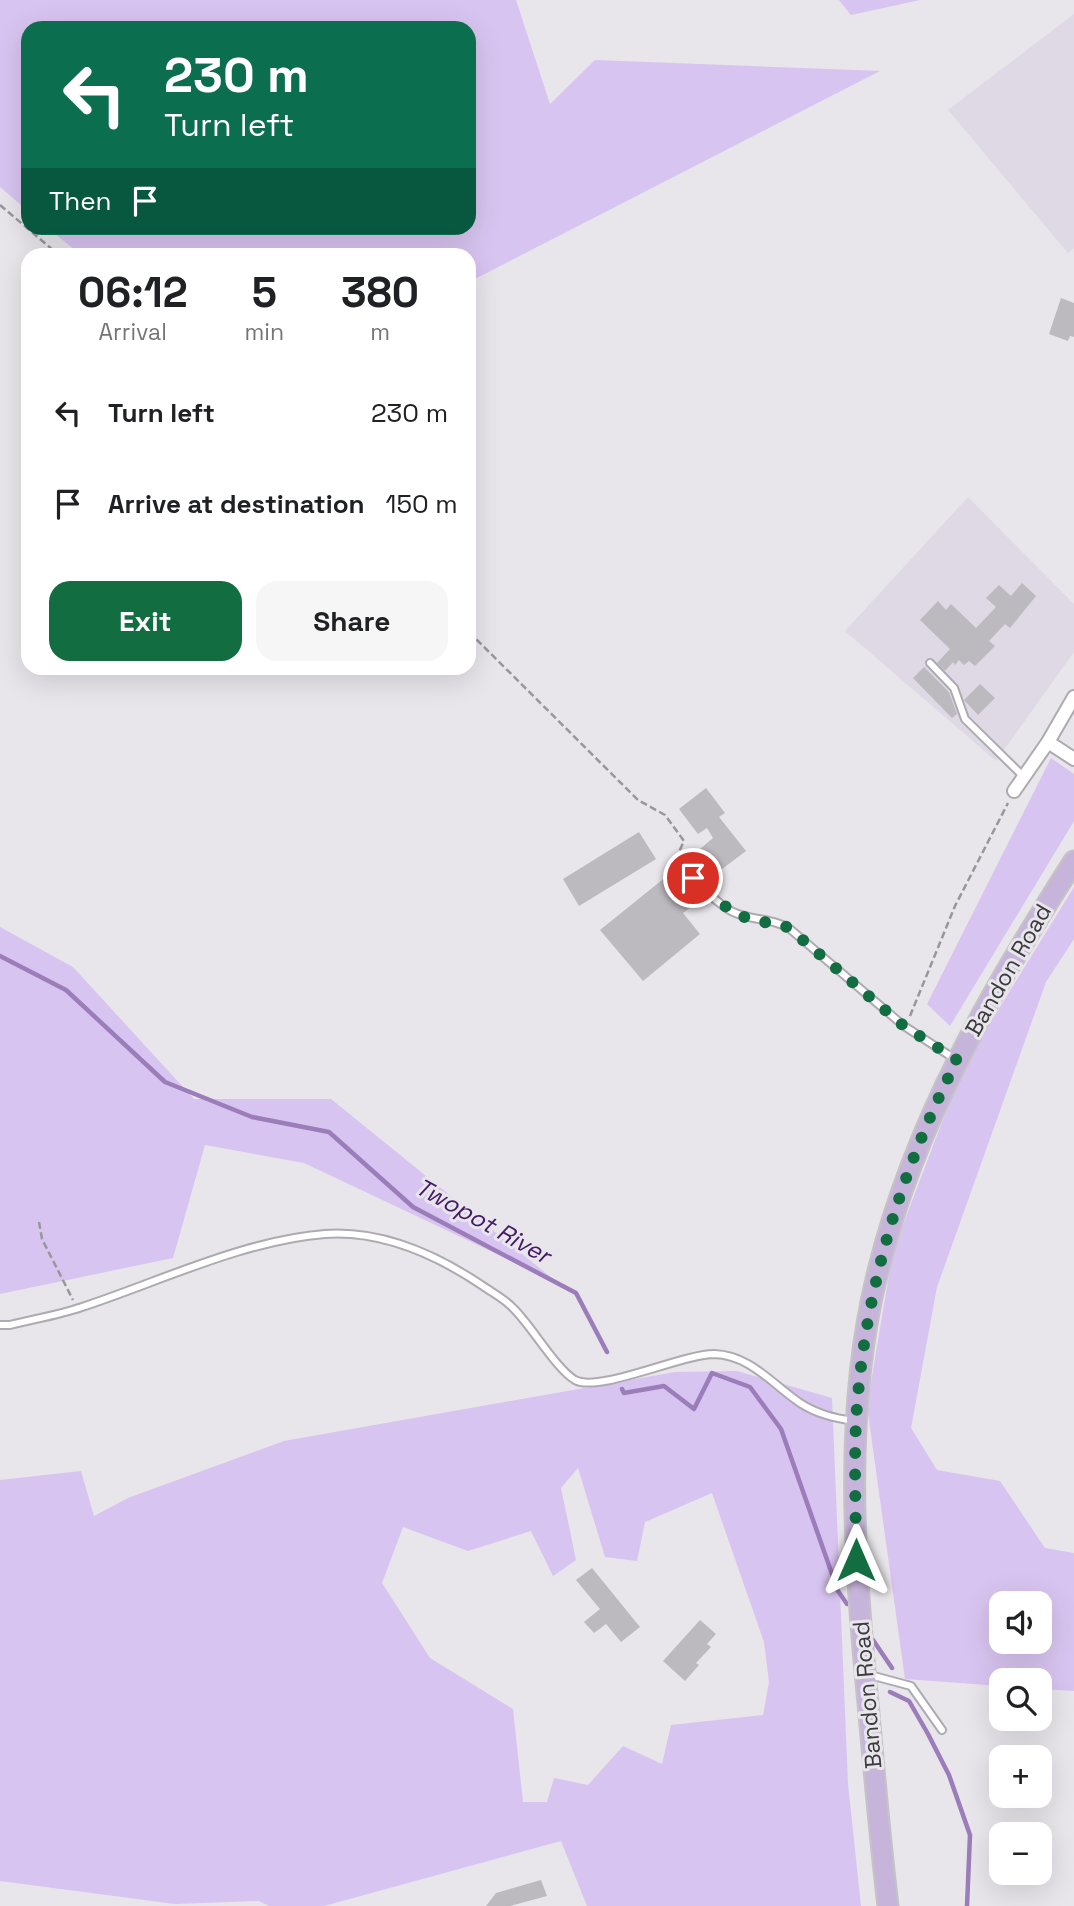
<!DOCTYPE html>
<html lang="en">
<head>
<meta charset="utf-8">
<style>
	body { margin:0; font-family:"Space Grotesk",sans-serif; background:#f6f6f6; color:#202124; height:100vh; display:flex; flex-direction:column; font-size:26px; white-space:nowrap }
	* { box-sizing:border-box; margin:0 }
	p { font-size:23px; color:#757577 }
	.icon { flex:none; width:38px; height:38px; fill:none; stroke:currentColor; stroke-width:2; stroke-linecap:round; stroke-linejoin:round }
	.map { position:relative; flex:1; overflow:hidden }
	.panel { position:absolute; left:21px; top:248px; width:455px; height:427px; display:flex; flex-direction:column; background:#fff; border-radius:21px; box-shadow:0 7px 28px #0002 }
	.panel>* { flex:none }
	.guide { position:absolute; left:21px; top:21px; width:455px; height:214px; border-radius:21px; box-shadow:0 7px 28px #0002; background:#0b6e4f; color:#fff; overflow:hidden }
	.controls { position:absolute; left:989px; top:1591px; display:grid; gap:14px }
	.controls a { display:grid; place-items:center; width:63px; height:63px; border-radius:14px; background:#fff; box-shadow:0 7px 28px #0002; font-size:35px }
	.pin { position:absolute; display:grid; place-items:center; width:60px; height:60px; color:#fff; margin:-30px; border:4px solid #fff; border-radius:50%; box-shadow:0 2px 7px #0007 }
	.me { position:absolute; width:77px; margin:-38px; rotate:0deg; stroke-linejoin:round; filter:drop-shadow(0 0 5px #0008) }
	.turn { display:flex; align-items:center; gap:24px; height:147px; padding:0 28px; font-size:32px }
	.turn .icon { width:91px; height:91px; stroke-width:2.5 }
	.turn b { display:block; font-size:49px; line-height:60px }
	.then { display:flex; align-items:center; height:66px; padding:0 28px; background:#0003; gap:14px; font-size:26px }
	.eta { display:flex; justify-content:space-evenly; align-items:center; height:119px; text-align:center }
	.eta b { font-size:42px; font-weight:600; line-height:49px }
	.action { display:flex; gap:14px; margin-top:auto; padding:14px 28px }
	.action a { flex:1; height:80px; border-radius:21px; background:#126d41; color:#fff; font-size:28px; font-weight:600; line-height:80px; text-align:center }
	.action a+a { background:#f6f6f6; color:#202124 }
	ul { padding:0; list-style:none }
	li { display:flex; align-items:center; gap:21px; height:91px; padding:0 28px }
	li div { flex:1 }
	li b { display:block; font-size:26px }
	li em { font-style:normal }
	.map>svg:first-child { display:block }
	.built { fill:#dfd9e6 }
	.green { fill:#d8c4f0; fill-rule:evenodd }
	.lines { fill:none; stroke-linecap:round; stroke-linejoin:round }
	.stream { stroke:#9b7dba; stroke-width:4.5 }
	.building { fill:#bcb9bf }
	.lane-casing { stroke:#adabb1; stroke-width:10 }
	.street-casing { stroke:#adabb1; stroke-width:16 }
	.primary-casing { stroke:#c4c4c5; stroke-width:23 }
	.path { stroke:#99979b; stroke-width:2.5; stroke-dasharray:7 3.5; stroke-linecap:butt }
	.lane { stroke:#fff; stroke-width:6 }
	.street { stroke:#fff; stroke-width:12 }
	.primary { stroke:#c7b4db; stroke-width:19 }
	.route { stroke:#126d41; stroke-width:12; stroke-dasharray:0 21.6 }
	.labels { text-anchor:middle; stroke-width:6; stroke-linejoin:round; paint-order:stroke }
	.street-label { font-size:23px; fill:#3b3a3d; stroke:#e8e5eb }
	.water-label { font-size:24px; font-style:italic; fill:#441a65; stroke:#e8e5eb }
</style>
</head>
<body>
<div class="map">
<svg width="1074" height="1906" viewBox="0 0 1074 1906">
	<rect width="100%" height="100%" fill="#e8e5eb"/>
	<path class="built" d="M1074,14V248L1068,253L948,110Z
		M968,497L1074,604V652L996,761L845,631Z"/>
	<path class="green" d="M0,0H516L550,104L595,60L880,71L469,282V256L81,255L48,228H469V28H28V211L0,187Z
		M839,0H920L851,15Z
		M1051,758L1074,774V821L950,1026L927,1004Z
		M1074,887V939L1046,982L937,1287L911,1428L937,1470L1000,1481L1045,1548L1074,1553V1691L1040,1689V1680H1001V1686L905,1679L867,1406L893,1251L963,1067ZM1001,1603H1040V1642H1001Z
		M0,927L73,967L194,1099H331L558,1283L304,1163L205,1145L173,1258L0,1294Z
		M737,1371L832,1398L848,1784L861,1906H587L561,1841L324,1906H269L259,1901L175,1904L0,1881V1480L81,1471L94,1516L128,1498L284,1441L675,1372ZM578,1468L605,1557L637,1561L645,1522L712,1493L764,1642L769,1682L763,1715L671,1725L662,1764L623,1746L588,1785L554,1778L547,1802H523L513,1709L430,1658L382,1583L403,1527L468,1551L531,1531L553,1576L576,1560L561,1488Z"/>
	<g class="lines">
		<path class="stream" d="M0,956L66,990L165,1082L252,1117L329,1132L413,1207L576,1293L607,1352
			M622,1389L624,1393L664,1386L694,1409L712,1373L750,1387L781,1429L838,1591L847,1604
			M873,1640L892,1668
			M890,1692L909,1701L928,1734L949,1775L970,1835L967,1906"/>
	</g>
	<path class="building" d="M1061,298L1074,303V337L1070,336L1068,341L1049,334Z
		M1022,583L1036,596L1010,628L1005,624L989,641L995,646L975,666L969,661L964,665L959,660L955,665L953,662L945,671L937,663L950,649L920,620L938,601L946,610L951,604L976,628L996,607L986,598L999,585L1011,596Z
		M924,667L949,692L957,714L952,718L913,678Z
		M980,684L995,698L978,715L964,700Z
		M706,788L725,813L719,817L746,851L718,872L700,849L713,838L707,828L698,834L679,809Z
		M639,832L656,859L579,906L563,879Z
		M672,872L688,891L693,887L704,897L683,913L700,934L643,981L600,930Z
		M592,1568L640,1627L621,1642L606,1624L594,1633L584,1622L600,1609L576,1580Z
		M700,1620L716,1634L707,1644L711,1647L696,1663L699,1665L685,1681L663,1661Z
		M541,1880L547,1896L510,1906H486L496,1893Z"/>
	<g class="lines">
		<g class="lane-casing">
			<path id="lane" d="M930,663L954,688L965,719L1024,777
				M675,862C690,875 716,904 733,912C752,921 774,918 790,929L904,1026L955,1059
				M0,1325H10C34,1319 59,1315 82,1307C158,1282 245,1240 325,1234C383,1230 437,1255 483,1286C493,1293 505,1299 513,1308C531,1325 556,1369 575,1380C599,1393 682,1354 714,1354C750,1355 772,1384 800,1403C817,1414 834,1418 854,1421
				M870,1675L911,1686L942,1730"/>
		</g>
		<g class="street-casing">
			<path id="street" d="M1048,742L1074,759
				M1014,791L1048,742L1074,697"/>
		</g>
		<g class="primary-casing">
			<path id="primary" d="M888,1906C880,1839 874,1771 868,1703C854,1562 843,1410 878,1271C915,1121 992,989 1074,861"/>
		</g>
		<path class="path" d="M0,205L60,256
			M469,632L638,800L665,815L684,841L678,854
			M910,1016L955,906L1008,803
			M39,1222L42,1239L73,1300"/>
		<use href="#lane" class="lane"/>
		<use href="#street" class="street"/>
		<use href="#primary" class="primary"/>
	</g>
	<g class="lines">
		<path class="route" d="M693,878C712,895 728,913 753,920C766,924 778,921 790,929L904,1026L957,1060C900,1172 863,1296 856,1422C854,1468 856,1514 856,1560"/>
	</g>
	<g class="labels">
		<g class="street-label">
			<text transform="translate(1008 970) rotate(-60)" y="8">Bandon Road</text>
			<text transform="translate(867 1695) rotate(-95)" y="8">Bandon Road</text>
		</g>
		<g class="water-label">
			<text transform="translate(483 1221) rotate(29)" y="8">Twopot River</text>
		</g>
	</g>
</svg>
<div class="controls">
<a><svg class="icon" aria-label="sound" viewBox="0 0 24 24"><path d="M4 9h4l5-4v14l-5-4H4zM17 9q2 3 0 6"/></svg></a>
<a><svg class="icon" aria-label="search" viewBox="0 0 24 24"><circle cx="10" cy="10" r="6"/><path d="M15 15l6 6"/></svg></a>
<a>+</a>
<a>−</a>
</div>
<div class="pin" style="left:693px;top:878px;background:#d93025"><svg class="icon" aria-label="arrive" viewBox="0 0 24 24"><path d="M6 21V4h12l-3 4 3 4H6"/></svg></div>
<svg class="me" style="left:856px;top:1560px" viewBox="-20 -20 40 40"><path d="M0-17L14 15 0 8-14 15z" fill="#126d41" stroke="#fff" stroke-width="4"/></svg>
<div class="guide">
<div class="turn"><svg class="icon" aria-label="left" viewBox="0 0 24 24"><path d="M17 20v-9H6M10 6l-5 5 5 5"/></svg><div><b>230 m</b>Turn left</div></div>
<div class="then">Then<svg class="icon" aria-label="arrive" viewBox="0 0 24 24"><path d="M6 21V4h12l-3 4 3 4H6"/></svg></div>
</div>
<section class="panel">
<div class="eta">
<div><b>06:12</b><p>Arrival</p></div>
<div><b>5</b><p>min</p></div>
<div><b>380</b><p>m</p></div>
</div>
<ul>
<li><svg class="icon" aria-label="left" viewBox="0 0 24 24"><path d="M17 20v-9H6M10 6l-5 5 5 5"/></svg><div><b>Turn left</b></div><em>230 m</em></li>
<li><svg class="icon" aria-label="arrive" viewBox="0 0 24 24"><path d="M6 21V4h12l-3 4 3 4H6"/></svg><div><b>Arrive at destination</b></div><em>150 m</em></li>
</ul>
<div class="action"><a>Exit</a><a>Share</a></div>
</section>
</div>
</body>
</html>
